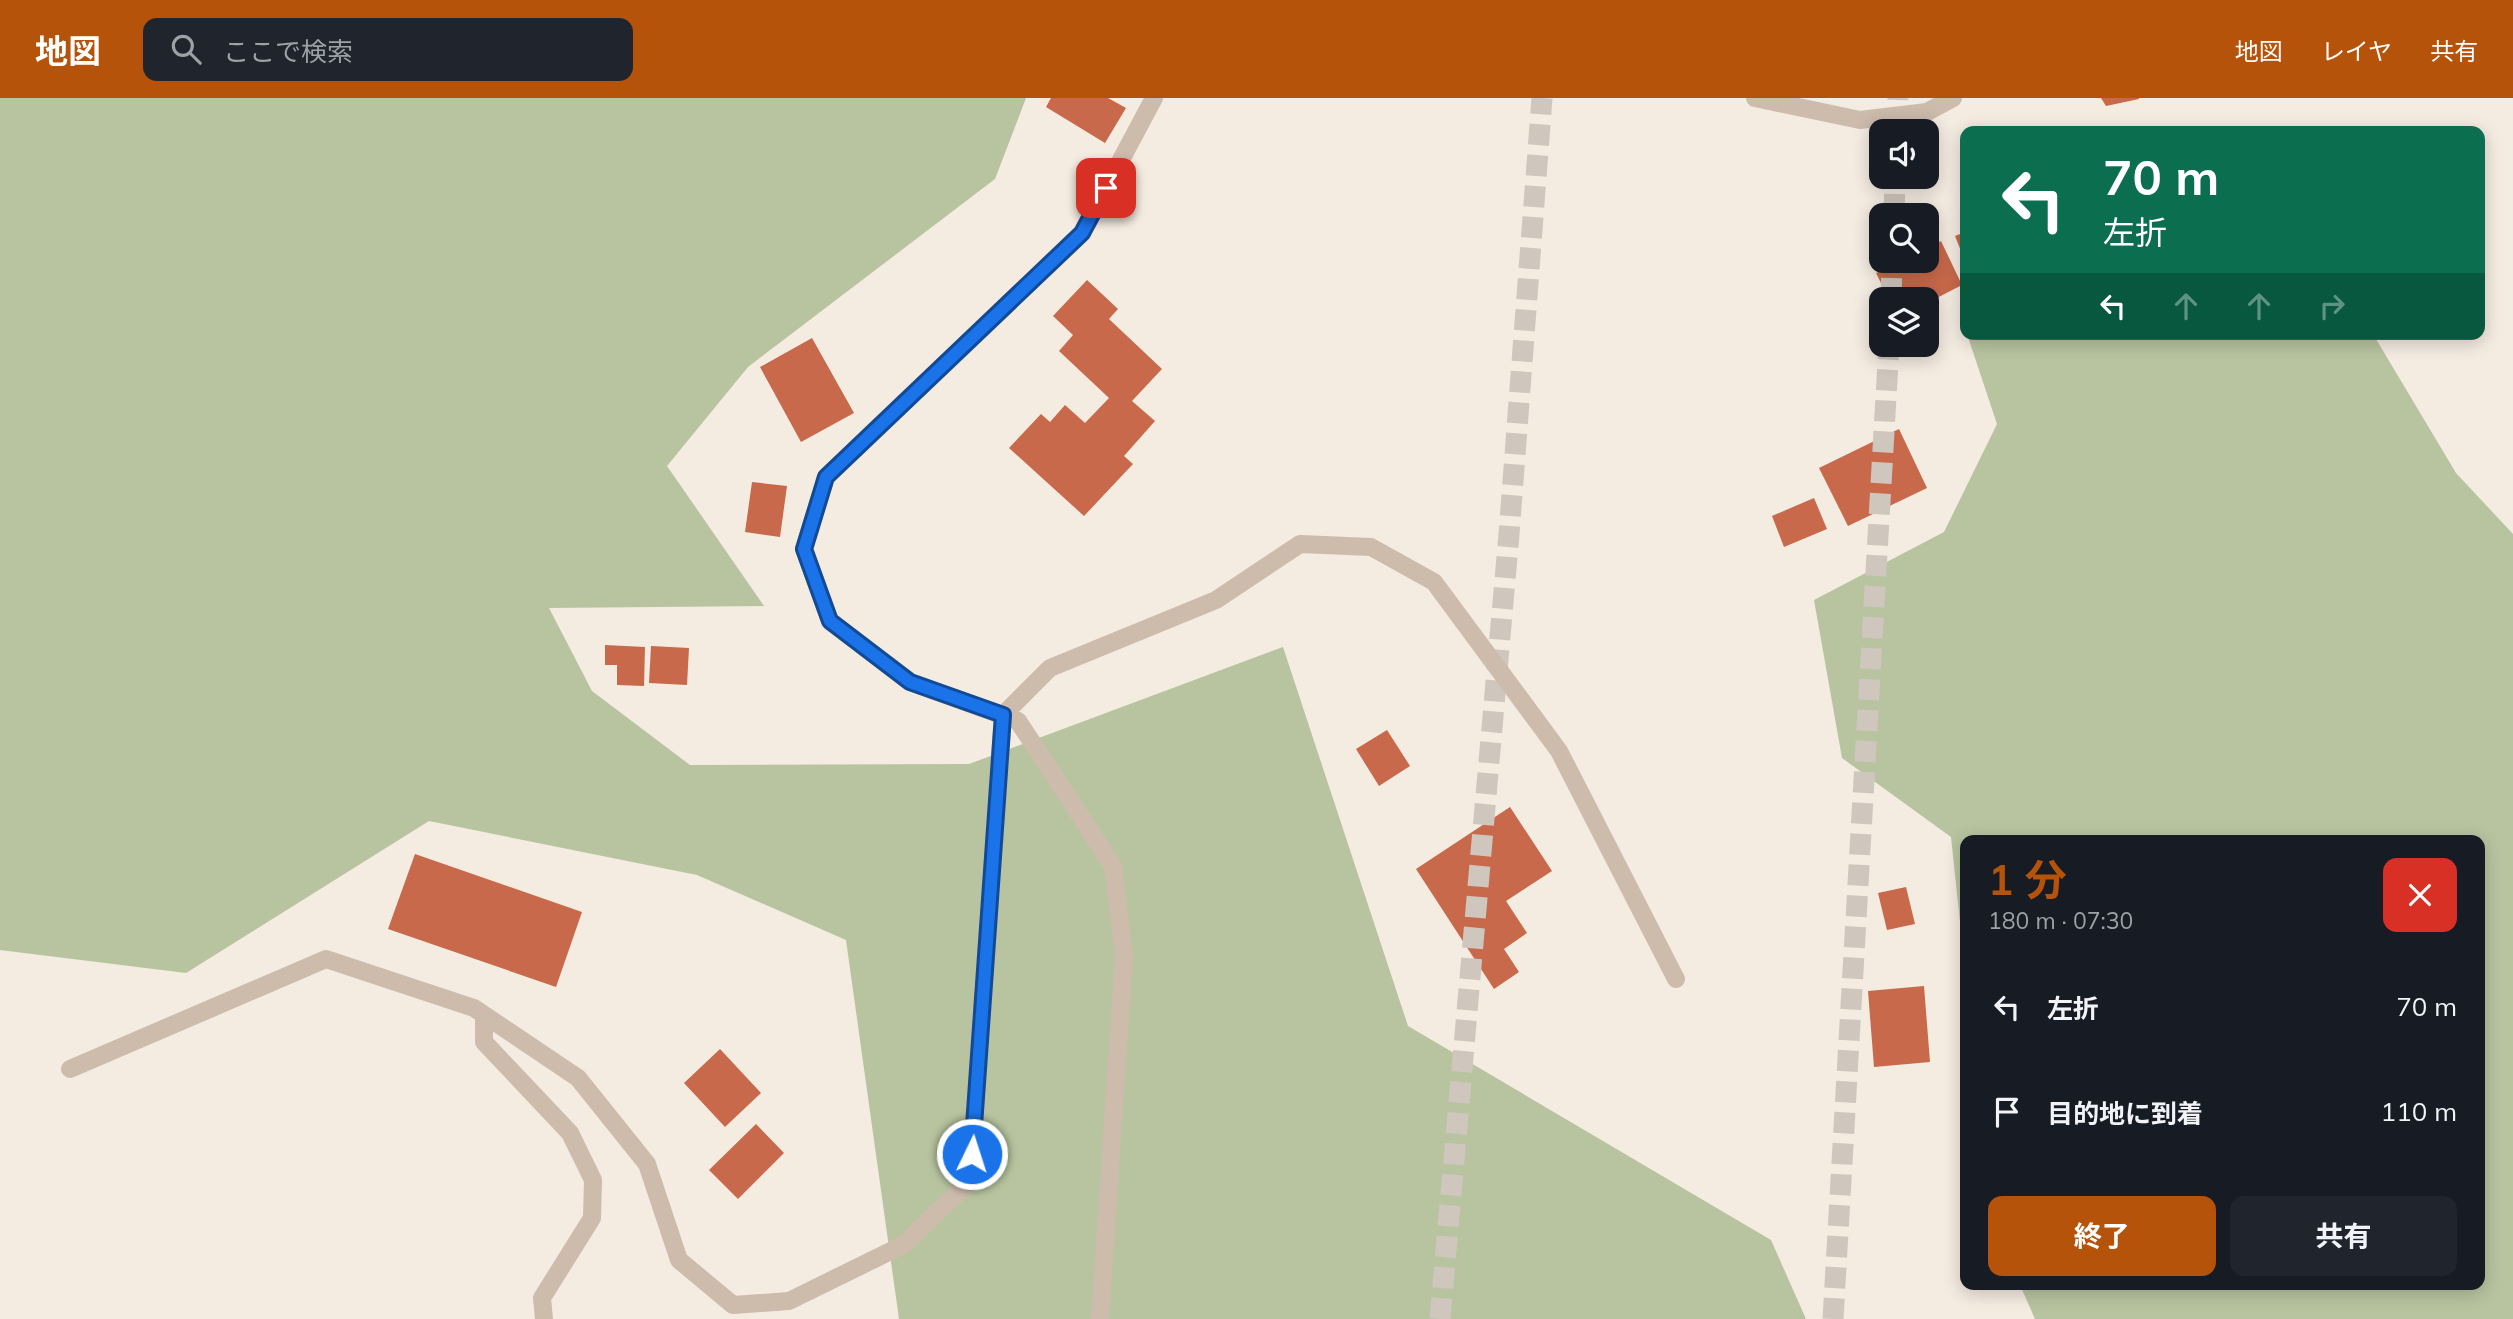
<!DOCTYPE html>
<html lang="ja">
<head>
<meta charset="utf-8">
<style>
	body { margin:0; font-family:Mulish,"Noto Sans JP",sans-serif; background:#20242c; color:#f1f3f6; height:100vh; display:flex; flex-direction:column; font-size:26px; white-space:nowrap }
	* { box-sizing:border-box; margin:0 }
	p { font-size:23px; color:#9ea1a6 }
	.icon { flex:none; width:38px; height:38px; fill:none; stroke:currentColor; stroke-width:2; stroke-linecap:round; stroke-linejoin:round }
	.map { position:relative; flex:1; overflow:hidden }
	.drawer { position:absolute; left:1960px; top:737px; width:525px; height:455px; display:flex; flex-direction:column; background:#171b24; border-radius:14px; box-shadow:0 4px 18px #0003 }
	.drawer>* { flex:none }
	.guide { position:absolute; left:1960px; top:28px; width:525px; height:214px; border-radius:14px; box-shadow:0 4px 18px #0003; background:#0b6e4f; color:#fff; overflow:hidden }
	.fabs { position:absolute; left:1869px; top:21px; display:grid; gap:14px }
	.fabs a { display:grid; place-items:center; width:70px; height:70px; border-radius:14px; background:#171b24; box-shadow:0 4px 18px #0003; font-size:35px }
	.pin { position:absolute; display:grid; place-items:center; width:60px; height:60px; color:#fff; margin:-30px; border-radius:14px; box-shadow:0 4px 10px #0006 }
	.me { position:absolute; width:77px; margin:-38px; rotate:4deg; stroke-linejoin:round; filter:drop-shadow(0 0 5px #0008) }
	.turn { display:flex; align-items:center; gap:24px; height:147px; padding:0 28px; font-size:32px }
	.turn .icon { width:91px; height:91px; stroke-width:2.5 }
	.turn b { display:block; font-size:49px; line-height:60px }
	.lanes { display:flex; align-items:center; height:66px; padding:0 28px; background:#0003; justify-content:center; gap:35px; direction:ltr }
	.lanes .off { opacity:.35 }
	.round { display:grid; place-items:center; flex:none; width:74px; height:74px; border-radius:14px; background:#20242c }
	.head { display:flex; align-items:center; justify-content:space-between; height:119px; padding:0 28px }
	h1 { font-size:42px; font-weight:700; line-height:52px; color:#b45309 }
	.button { display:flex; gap:14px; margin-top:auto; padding:14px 28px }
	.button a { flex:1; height:80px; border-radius:14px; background:#b45309; color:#fff; font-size:28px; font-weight:700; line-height:80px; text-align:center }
	.button a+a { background:#20242c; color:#f1f3f6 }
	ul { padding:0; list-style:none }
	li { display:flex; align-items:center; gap:21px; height:105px; padding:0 28px }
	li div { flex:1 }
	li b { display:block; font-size:26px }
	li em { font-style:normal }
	header { display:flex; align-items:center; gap:42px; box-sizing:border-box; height:98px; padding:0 35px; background:#b45309; color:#fff }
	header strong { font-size:33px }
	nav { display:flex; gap:38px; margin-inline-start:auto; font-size:24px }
	.search { width:490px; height:63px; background:#20242c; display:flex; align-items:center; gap:18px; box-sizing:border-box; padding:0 24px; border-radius:14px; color:#9ea1a6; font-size:26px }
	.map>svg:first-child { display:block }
	.green { fill:#b8c4a0 }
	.building { fill:#c8694b }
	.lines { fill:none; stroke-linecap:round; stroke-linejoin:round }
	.highway-tunnel { stroke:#cfc6bd; stroke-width:21; stroke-dasharray:21 10; stroke-linecap:butt }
	.street { stroke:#cdbbac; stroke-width:18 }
	.route-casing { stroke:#114b97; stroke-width:18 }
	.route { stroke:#1a73e8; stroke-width:12 }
</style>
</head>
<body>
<header>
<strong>地図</strong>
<div class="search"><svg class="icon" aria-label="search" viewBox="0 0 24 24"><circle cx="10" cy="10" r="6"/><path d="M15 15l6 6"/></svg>ここで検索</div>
<nav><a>地図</a><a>レイヤ</a><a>共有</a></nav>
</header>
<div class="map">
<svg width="2513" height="1221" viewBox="0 0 2513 1221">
	<rect width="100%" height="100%" fill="#f4ebe1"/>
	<path class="green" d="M0,0H1026L995,81L748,269L667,368L764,508L549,510L592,593L690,667L969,666L1283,549L1408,928L1771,1142L1806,1221H899L846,842L697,777L429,723L186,875L0,852Z
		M1967,236H2373L2456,375L2513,436V1221H2035L2020,1187L2480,1186V742H1965V871L1951,739L1842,660L1814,502L1944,434L1997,326Z"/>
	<path class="building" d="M1051,0H1108L1126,10L1105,45L1046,9Z
		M2101,0H2139V1L2106,8Z
		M1965,134V163L1955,138Z
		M1941,143L1962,187L1927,205V201H1889L1876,175L1901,163H1927V150Z
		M1087,182L1118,211L1109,221L1162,271L1132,303L1155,323L1124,358L1133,366L1084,418L1009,350L1041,316L1050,324L1065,307L1085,325L1109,300L1059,253L1073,237L1053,218Z
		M812,240L854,315L801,344L760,269Z
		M1899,331L1927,390L1848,428L1819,370Z
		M752,384L787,388L780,439L745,434Z
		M1814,400L1827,431L1784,449L1772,418Z
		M605,547L645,549L644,588L617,587V567H605Z
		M651,548L689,550L687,587L649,585Z
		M1387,632L1410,668L1379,688L1356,651Z
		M1510,709L1552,773L1506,803L1527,835L1504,851L1519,874L1494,891L1416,771Z
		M415,756L582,814L556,889L388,831Z
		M1906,789L1915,826L1887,832L1878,795Z
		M1924,888L1930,964L1874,969L1868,893Z
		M720,951L761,995L725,1029L684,985Z
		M756,1026L784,1055L738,1101L709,1072Z"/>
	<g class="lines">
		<path class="highway-tunnel" d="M1897,33L1898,0
			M1894,117L1895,79
			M1891,201L1892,163
			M1440,1221L1509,436L1542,0
			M1833,1221L1889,247"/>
		<path class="street" d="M1755,0L1860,22L1927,14L1953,0
			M484,917V944L570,1035L593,1082L592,1120L542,1200L544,1221
			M70,971L326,861L474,910L578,980L647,1066L679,1162L733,1207L789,1203L903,1147L970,1083L1003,617L1050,570L1216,502L1300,446L1371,449L1434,484L1559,653L1676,881
			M1100,1221L1124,857L1113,768L1018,623L910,584L830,523L804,451L826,379L1082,135L1154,0"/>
	</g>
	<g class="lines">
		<g class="route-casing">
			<path id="route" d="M972,1056L1003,617L910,584L830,523L804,451L826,379L1082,135L1106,90"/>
		</g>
		<use href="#route" class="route"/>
	</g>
</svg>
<div class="fabs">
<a><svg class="icon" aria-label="sound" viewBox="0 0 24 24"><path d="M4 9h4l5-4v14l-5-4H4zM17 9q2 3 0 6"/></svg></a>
<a><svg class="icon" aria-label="search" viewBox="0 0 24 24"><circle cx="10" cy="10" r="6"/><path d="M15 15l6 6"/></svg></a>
<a><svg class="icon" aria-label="layers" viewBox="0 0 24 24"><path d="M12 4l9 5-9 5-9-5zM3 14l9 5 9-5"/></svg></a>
</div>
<div class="pin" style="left:1106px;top:90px;background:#d93025"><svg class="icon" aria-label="arrive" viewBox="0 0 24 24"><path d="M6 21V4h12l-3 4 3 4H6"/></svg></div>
<svg class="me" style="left:972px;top:1056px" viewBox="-20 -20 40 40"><circle r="17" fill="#1a73e8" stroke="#fff" stroke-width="3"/><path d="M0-11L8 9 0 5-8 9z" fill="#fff"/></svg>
<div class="guide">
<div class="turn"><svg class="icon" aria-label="left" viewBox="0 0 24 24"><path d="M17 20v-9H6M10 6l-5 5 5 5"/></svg><div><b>70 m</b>左折</div></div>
<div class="lanes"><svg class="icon" aria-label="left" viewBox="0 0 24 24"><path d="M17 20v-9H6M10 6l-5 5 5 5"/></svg><svg class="icon off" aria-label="ahead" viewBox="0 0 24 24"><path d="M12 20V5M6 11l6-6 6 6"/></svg><svg class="icon off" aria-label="ahead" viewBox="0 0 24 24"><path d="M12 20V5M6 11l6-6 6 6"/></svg><svg class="icon off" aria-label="right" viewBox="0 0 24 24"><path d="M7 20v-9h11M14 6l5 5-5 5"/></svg></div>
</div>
<section class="drawer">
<div class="head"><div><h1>1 分</h1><p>180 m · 07:30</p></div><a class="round" style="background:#d93025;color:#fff"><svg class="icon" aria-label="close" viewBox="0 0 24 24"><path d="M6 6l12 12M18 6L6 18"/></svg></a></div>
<ul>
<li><svg class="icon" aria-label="left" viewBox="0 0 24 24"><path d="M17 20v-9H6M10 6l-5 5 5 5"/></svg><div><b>左折</b></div><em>70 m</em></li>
<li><svg class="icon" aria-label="arrive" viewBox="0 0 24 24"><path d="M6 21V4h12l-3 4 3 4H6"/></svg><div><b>目的地に到着</b></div><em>110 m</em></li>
</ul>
<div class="button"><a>終了</a><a>共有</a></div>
</section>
</div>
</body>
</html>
